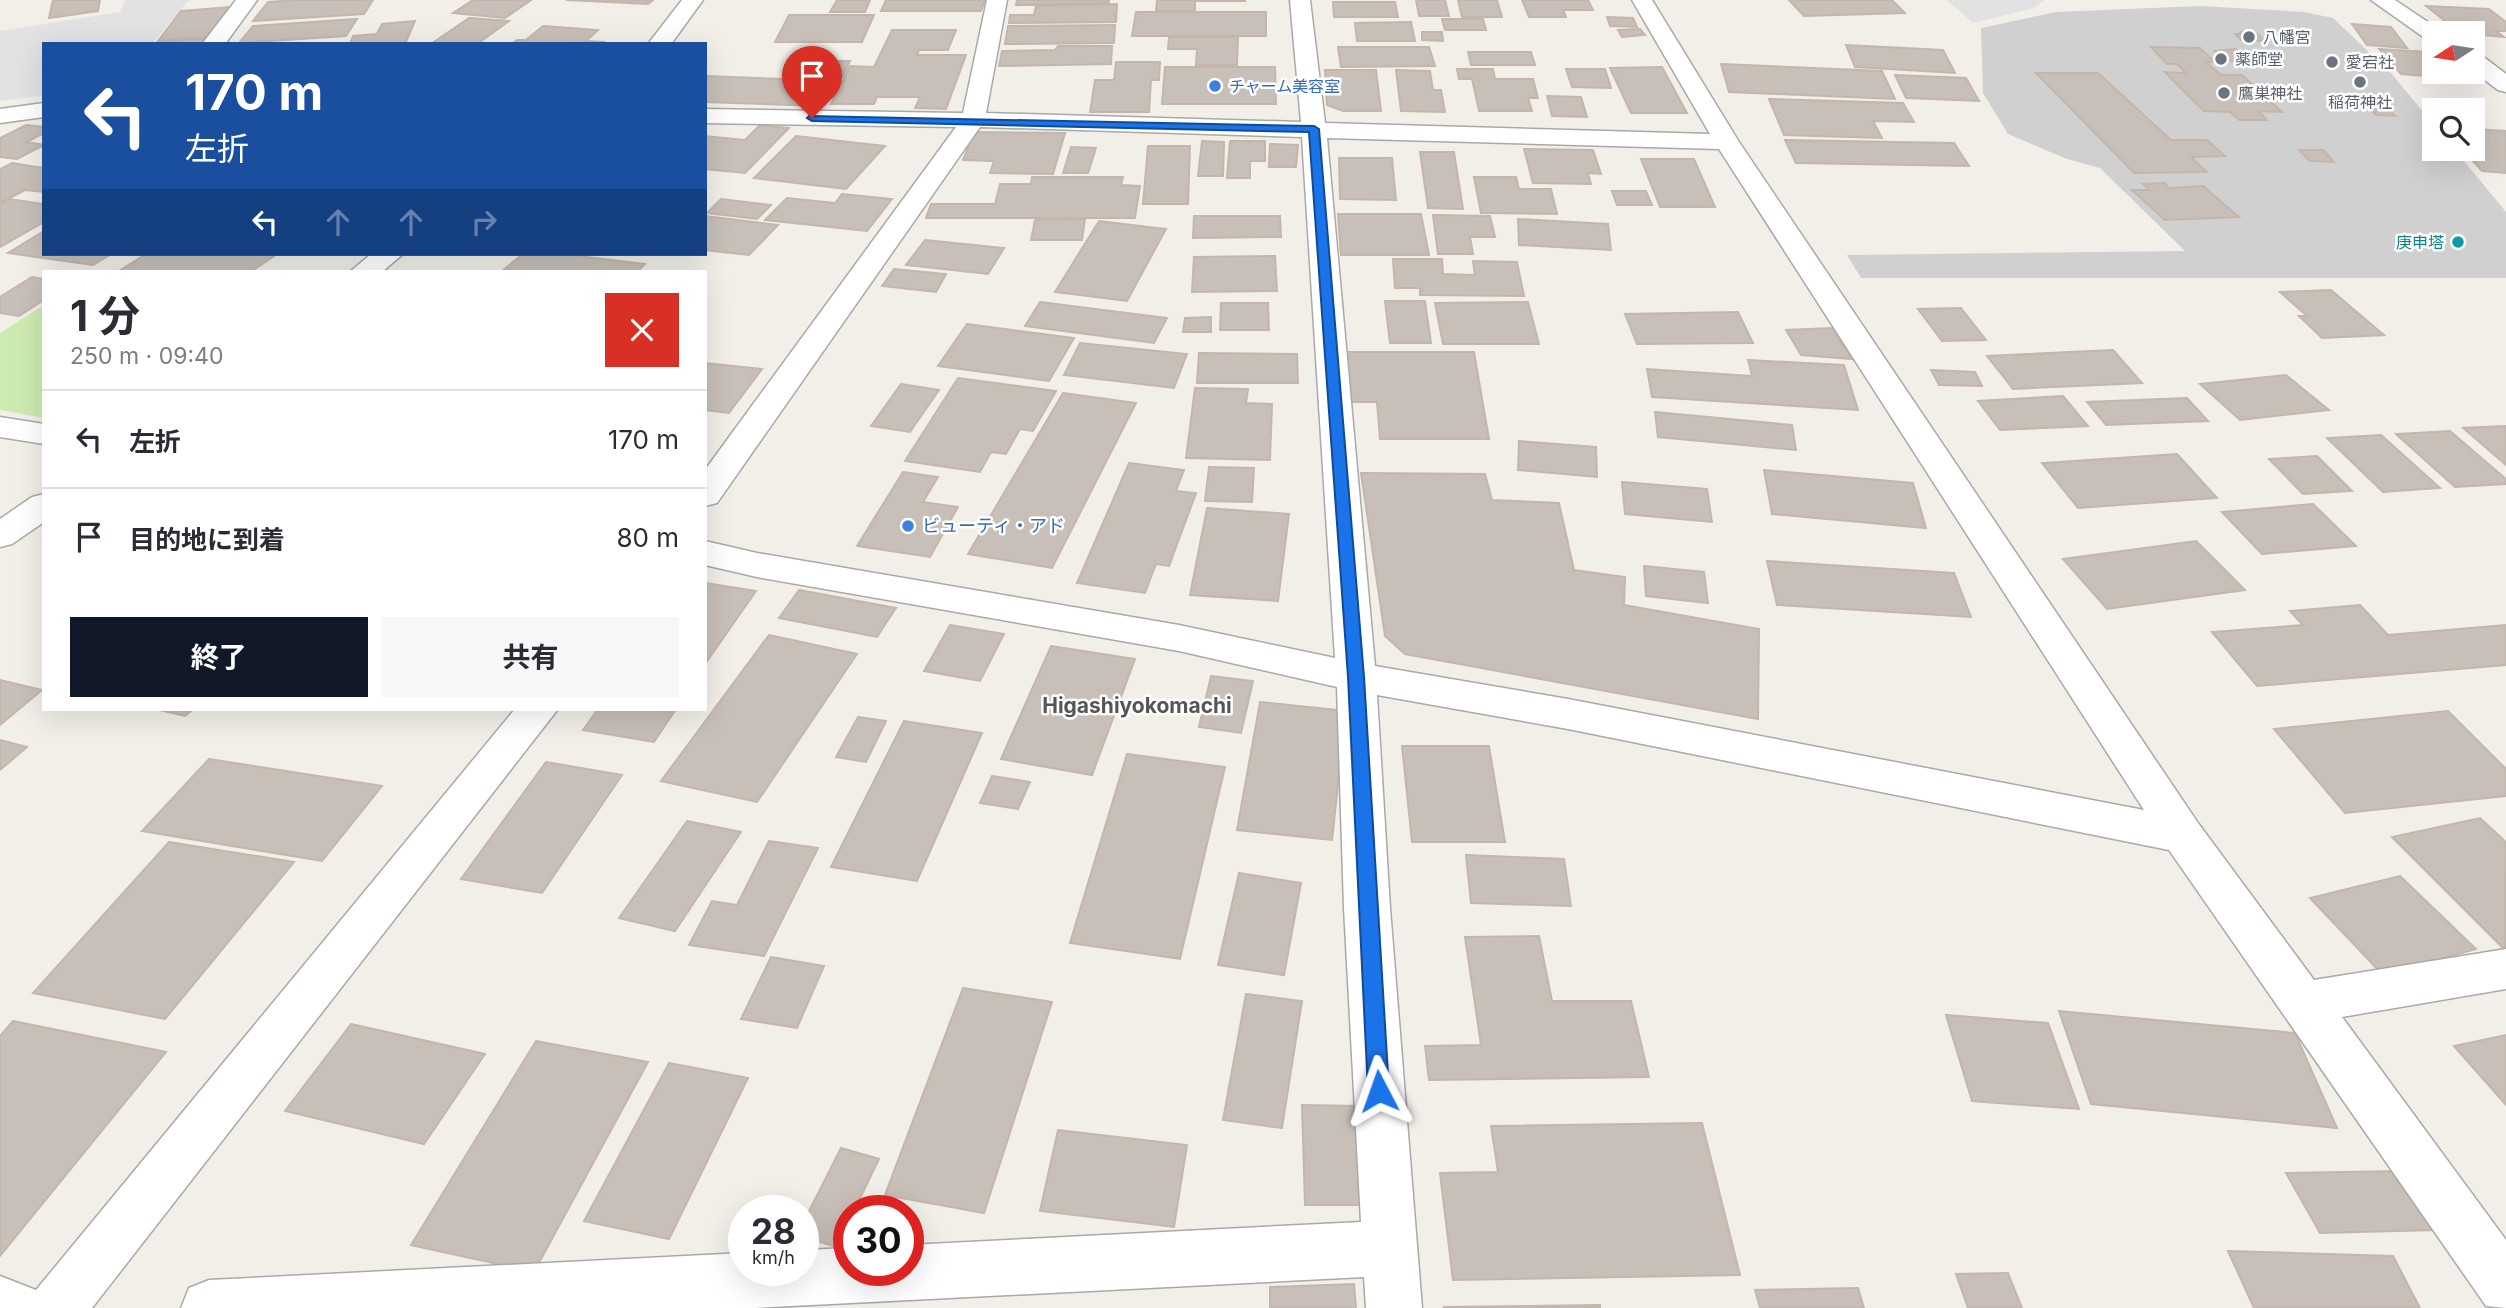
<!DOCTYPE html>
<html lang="ja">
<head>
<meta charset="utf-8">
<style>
	body { margin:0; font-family:Inter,"Noto Sans JP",sans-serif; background:#f7f7f7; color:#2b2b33; height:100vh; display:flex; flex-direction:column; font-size:26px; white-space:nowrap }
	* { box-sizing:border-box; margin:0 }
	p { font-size:23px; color:#7c7c81 }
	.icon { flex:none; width:38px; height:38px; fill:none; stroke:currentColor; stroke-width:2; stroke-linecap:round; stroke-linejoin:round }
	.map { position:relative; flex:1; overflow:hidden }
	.sheet { position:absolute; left:42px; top:270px; width:665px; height:441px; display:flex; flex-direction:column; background:#fff; border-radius:0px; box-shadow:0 7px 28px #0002 }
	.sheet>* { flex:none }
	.hud { position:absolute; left:42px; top:42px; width:665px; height:214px; border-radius:0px; box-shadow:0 7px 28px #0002; background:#1a4fa0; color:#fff; overflow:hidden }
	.needle { width:46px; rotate:258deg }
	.controls { position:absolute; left:2422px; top:21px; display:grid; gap:14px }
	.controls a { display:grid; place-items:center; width:63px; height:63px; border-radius:0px; background:#fff; box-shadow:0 7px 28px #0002; font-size:35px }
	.speed { position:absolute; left:728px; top:1195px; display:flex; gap:14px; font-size:35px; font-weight:700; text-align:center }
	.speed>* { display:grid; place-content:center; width:91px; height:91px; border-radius:50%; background:#fff; box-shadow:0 7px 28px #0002; line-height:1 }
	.speed small { font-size:18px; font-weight:400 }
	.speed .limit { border:10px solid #d22; background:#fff; color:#111 }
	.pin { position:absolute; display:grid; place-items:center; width:60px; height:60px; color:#fff; margin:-72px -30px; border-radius:50% 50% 50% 0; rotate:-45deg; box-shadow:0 0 7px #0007 }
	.pin .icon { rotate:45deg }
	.me { position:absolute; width:77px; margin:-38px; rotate:356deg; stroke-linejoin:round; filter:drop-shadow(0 0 5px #0008) }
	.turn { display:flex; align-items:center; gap:24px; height:147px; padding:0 28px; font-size:32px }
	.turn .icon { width:91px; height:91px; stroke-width:2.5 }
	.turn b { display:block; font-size:49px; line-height:60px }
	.lanes { display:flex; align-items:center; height:66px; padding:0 28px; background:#0003; justify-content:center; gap:35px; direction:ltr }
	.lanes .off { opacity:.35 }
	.round { display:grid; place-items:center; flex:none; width:74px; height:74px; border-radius:0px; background:#f7f7f7 }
	.headline { display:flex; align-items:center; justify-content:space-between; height:119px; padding:0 28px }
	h1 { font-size:42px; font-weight:700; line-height:52px }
	.button { display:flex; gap:14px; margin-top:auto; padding:14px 28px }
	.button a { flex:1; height:80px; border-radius:0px; background:#111827; color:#fff; font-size:28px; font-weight:700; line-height:80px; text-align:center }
	.button a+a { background:#f7f7f7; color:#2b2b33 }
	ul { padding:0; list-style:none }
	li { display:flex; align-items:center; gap:21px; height:98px; padding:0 28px; border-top:2px solid #e1e1e2 }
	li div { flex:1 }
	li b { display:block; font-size:26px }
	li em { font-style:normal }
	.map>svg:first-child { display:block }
	.religious { fill:#d0d0d0 }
	.grass { fill:#cdebb0 }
	.parking { fill:#e2e2e2 }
	.building { fill:#c7bfb8; stroke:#c4b6ab; stroke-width:2 }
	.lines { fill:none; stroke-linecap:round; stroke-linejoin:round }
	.minor-casing { stroke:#a9a9a9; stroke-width:3 }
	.minor { fill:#fff; fill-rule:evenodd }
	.route { fill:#1a73e8; stroke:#114b97; stroke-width:2 }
	.worship-dot { fill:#6b7280; stroke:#fff; stroke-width:2.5 }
	.shop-dot { fill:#3f7fe0; stroke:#fff; stroke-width:2.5 }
	.culture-dot { fill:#0f9aa8; stroke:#fff; stroke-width:2.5 }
	.labels { text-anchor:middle; stroke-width:5; stroke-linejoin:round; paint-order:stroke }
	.far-worship-label { font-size:16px; fill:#5b616d; stroke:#fff; text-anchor:start }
	.far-shop-label { font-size:16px; fill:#366cbe; stroke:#fff; text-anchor:start }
	.far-culture-label { font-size:16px; fill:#0d838f; stroke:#fff; text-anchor:end }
	.shop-label { font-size:18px; fill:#366cbe; stroke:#fff; text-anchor:start }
	.quarter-label { font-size:21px; font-weight:bold; fill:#555; stroke:#fff }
</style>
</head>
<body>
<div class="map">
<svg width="2506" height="1308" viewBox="0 0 2506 1308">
	<rect width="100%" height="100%" fill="#f2efe9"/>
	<path class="religious" d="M2200,6L2304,12L2333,18L2391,73L2434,125V149H2454L2506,212V278H1861L1847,255L2185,251L2100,168L2067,159L2008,134L1983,93L1981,28L2056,12Z"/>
	<path class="grass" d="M44,305V418L0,410V333Z"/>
	<path class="parking" d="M125,0H193L188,1L152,44H44V95L0,101V31L120,12Z
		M1947,0H2045L2034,8L1973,23Z"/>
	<path class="building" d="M53,0H100L98,11L49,18Z
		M296,0H373L364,14L253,21L268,2Z
		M473,0H531L505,18L453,13Z
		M566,0H653L648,4Z
		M837,0H870L865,12H830Z
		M886,0H985L981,11H881Z
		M1017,0H1109V3L1016,5Z
		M1157,0H1245V1H1195V11H1156Z
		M1416,0H1445L1449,16H1419Z
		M1458,0H1497L1502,17H1462Z
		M1522,0H1588L1593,10H1563L1566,17H1529Z
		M1789,0H1892L1905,13L1804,16Z
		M1333,2H1395L1398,17H1334Z
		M1117,4L1116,22L1009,23L1010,15H1034L1036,6Z
		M2426,6L2489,9L2506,22V31H2496L2504,37L2460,33Z
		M232,7L210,37L158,41L181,11Z
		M1136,12H1266V36H1132Z
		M789,15H874L862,42H775Z
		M1607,17L1633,18L1637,27L1610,26Z
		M469,18L509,21L477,44H431Z
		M357,19L346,36L239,43L253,26Z
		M1442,19H1483L1486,30H1445Z
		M415,21L405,44H350L353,36L377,34L382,24Z
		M1411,22L1415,41H1357L1355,23Z
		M2352,24L2391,27L2407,48L2367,45Z
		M1115,25L1114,43L1005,44L1008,26Z
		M543,26L598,30L586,41L605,42L512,44L517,40H526Z
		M1640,29L1645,35L1622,37L1618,30Z
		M892,30H956L948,50H919L917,55H966L946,109L915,108L920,97H877L874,104H831L850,66L874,67Z
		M1422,32H1442L1443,41L1422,40Z
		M2239,32L2258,34L2264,41L2241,40L2235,34H2242Z
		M1169,37H1238L1237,65H1196L1197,49H1168Z
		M209,38L205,44H157L158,42Z
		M1846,45L1943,50L1955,73L1855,67Z
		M1058,46H1112L1111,64L999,66L1002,51L1055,50Z
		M1338,47H1429L1435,66L1341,67Z
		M2151,47L2200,48L2215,62H2206L2221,75H2242L2282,112L2258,111L2267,120H2239L2230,112L2204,111L2165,72L2186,73L2177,64H2167Z
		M2235,49L2252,59L2232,61L2215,51Z
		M2379,49L2428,52L2434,59V72H2446L2451,78L2401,74Z
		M1468,52H1531L1535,65H1471Z
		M807,61H850L842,77L798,76Z
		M1116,62H1160L1159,80H1151L1149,112H1090L1095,80H1114Z
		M1721,64L1882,71L1895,99L1729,92Z
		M1165,67H1275L1276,104H1162Z
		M1662,67L1687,113H1631L1610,68Z
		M1457,69H1493L1495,79H1533L1538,98H1528L1532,111H1479L1472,79H1459Z
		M1566,69H1605L1611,88L1572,87Z
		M1325,70H1376L1381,111H1343L1327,105Z
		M1396,70L1430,71L1433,90H1441L1445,112L1401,111Z
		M2036,73H2098L2171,140H2207L2225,156L2191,157L2207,172L2134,173Z
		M1895,75L1966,78L1979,101L1906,98Z
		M705,76L834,81L817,106L705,102Z
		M1547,96L1581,97L1587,117L1552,116Z
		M1769,99L1903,103L1914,122L1873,121L1882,138L1784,135Z
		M2367,106L2387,107L2395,116L2376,115Z
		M26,125L44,127V133L27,142L44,145L17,159L0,157V138Z
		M760,125L789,128L745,173L705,169V136L745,140Z
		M2473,129L2506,131V173L2482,171L2462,149H2473Z
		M974,132L1065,133L1053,174L990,173L994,161L963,160Z
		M796,136L885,146L846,189L754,178Z
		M1785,140L1954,143L1969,166L1796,163Z
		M1202,141L1224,142L1223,176H1198Z
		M1230,141H1265V161H1250V178H1227Z
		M1270,144L1298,145L1296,167H1269Z
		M1148,146H1190L1188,204H1143Z
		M1071,147L1096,148L1088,173H1063Z
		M1524,149L1593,150L1601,174L1588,173L1591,184L1533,183Z
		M2299,150H2323L2334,162L2310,161Z
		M1420,152H1454L1463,209L1428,208Z
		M1339,158H1392L1396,200L1340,199Z
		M1641,159H1694L1715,207H1660Z
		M12,163L44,168V192L25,190L0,203V169Z
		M1032,177H1123L1121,185L1140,186L1135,218H926L931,204H995L1000,184H1031Z
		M1474,177H1516L1519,189H1551L1557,214L1481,213Z
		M2165,183L2169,188L2203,186L2239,217L2165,220L2132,190H2149L2143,184Z
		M1612,191H1646L1652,205H1617Z
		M842,194L892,199L867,231L765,220L787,198L835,203Z
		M9,199L44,204V222L0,247V204Z
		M721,199L771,205L757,219L707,213Z
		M1338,214H1421L1429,255H1341Z
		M1433,215L1490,216L1495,237H1470L1473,254H1438Z
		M705,216L778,225L749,255L705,250Z
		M1194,216H1280L1281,237L1193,238Z
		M1085,219L1082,240H1031L1035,220Z
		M1518,219L1608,224L1611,250L1519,245Z
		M1099,221L1166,229L1127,301L1055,292Z
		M44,231V254H111L93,265L8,253Z
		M925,240L1004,248L988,274L906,265Z
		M146,254H277L252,271H119Z
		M523,254H562L645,264L638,271H502Z
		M1275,256L1277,291L1192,292L1194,257Z
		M1393,259H1442L1443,274L1475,275L1473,261L1517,262L1524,296L1420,295V288H1395Z
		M894,269L946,274L936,292L882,286Z
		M32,277L44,279V300L19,316L0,313V297Z
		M2331,290L2384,335L2322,338L2299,316H2307L2280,292Z
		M1385,301H1425L1431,343H1390Z
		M1040,302L1167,318L1154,343L1025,326Z
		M1528,302L1539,344H1443L1435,303Z
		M1221,303H1268L1269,330H1220Z
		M1961,308L1986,340L1942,341L1918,309Z
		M1738,312L1753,343L1637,344L1625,314Z
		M1211,317V332H1183L1185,318Z
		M967,324L1074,338L1049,381L938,366Z
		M1832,328L1852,359L1801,355L1786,330Z
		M1080,343L1187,354L1174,388L1064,375Z
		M2113,350L2142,383L2013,389L1987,356Z
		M1340,352H1474L1489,439H1380L1377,402H1343Z
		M1199,353L1297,354L1298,383H1197Z
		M1748,360L1844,365L1858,410L1652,397L1647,369L1752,376Z
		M705,363L762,369L729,413L705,410Z
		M1931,370L1975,372L1982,386L1939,385Z
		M2286,375L2329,410L2240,420L2200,384Z
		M958,378L1056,391L1033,431L1020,429L1006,454L991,452L980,472L905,461Z
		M901,384L939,390L910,432L871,426Z
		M1195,388L1248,389L1246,403L1272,404L1270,460L1186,458Z
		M1063,393L1136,403L1052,568L968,554Z
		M2063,396L2088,426L2000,430L1978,401Z
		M2187,398L2208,421L2106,425L2087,402Z
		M1655,412L1792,425L1796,450L1658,437Z
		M2506,426V465L2463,428Z
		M2450,431L2506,479V484L2455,487L2396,434Z
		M2381,435L2440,488L2383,492L2327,438Z
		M1519,441L1596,447L1597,477L1518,470Z
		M2177,454L2217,498L2078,508L2042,463Z
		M2317,456L2352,491L2303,494L2269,459Z
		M1129,463L1184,470L1176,491L1196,493L1169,566L1156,564L1145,593L1077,583Z
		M1209,467L1254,468L1252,502L1205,501Z
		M1764,470L1913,483L1926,528L1772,514Z
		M903,472L938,477L923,502L958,507L930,557L857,546Z
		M1361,473L1485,474L1492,500L1559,503L1574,570L1625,577L1624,605L1759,629L1758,719L1405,654L1385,636Z
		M1622,482L1707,489L1712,522L1625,514Z
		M2313,504L2356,546L2262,554L2222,512Z
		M1207,508L1289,514L1278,601L1190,595Z
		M2196,541L2245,590L2107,609L2063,559Z
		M1767,561L1954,573L1971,617L1777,605Z
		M1644,566L1704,572L1708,603L1646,596Z
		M705,583L756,591L705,664Z
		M799,590L896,608L877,637L779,618Z
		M2360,605L2388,635L2506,625V665L2257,686L2212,632L2303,625L2290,611Z
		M950,625L1004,634L980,681L924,671Z
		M769,635L857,654L757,802L661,781Z
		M1051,646L1135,659L1092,775L1001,759Z
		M1211,676L1253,681L1241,733L1199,727Z
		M0,680L42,690L0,725Z
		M1260,702L1346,711L1332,840L1237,830Z
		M155,709H193L185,716Z
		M598,709H676L654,742L583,730Z
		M2448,711L2506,769V796L2345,813L2274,729Z
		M858,717L886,721L866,762L836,757Z
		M904,721L982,733L917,881L831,867Z
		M0,740L27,747L0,770Z
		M1402,746H1489L1505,842H1412Z
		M1127,754L1225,767L1180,959L1070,943Z
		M209,759L382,786L322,861L142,831Z
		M546,762L622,775L542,893L461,879Z
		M992,776L1030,782L1018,809L980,803Z
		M2480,818L2506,842L2505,950L2392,837Z
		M687,821L741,832L675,931L619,918Z
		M769,841L818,848L764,956L689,945L712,901L737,905Z
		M169,842L294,862L165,1019L33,993Z
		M1466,855L1564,859L1571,906L1471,903Z
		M1239,873L1301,883L1284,975L1218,965Z
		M2400,876L2476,949L2383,975L2310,898Z
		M1539,936L1552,1001H1631L1649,1077L1429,1080L1425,1046L1481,1045L1465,937Z
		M771,957L824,966L797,1028L741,1019Z
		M963,988L1052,1002L984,1213L885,1195Z
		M1246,994L1302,1001L1282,1128L1223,1120Z
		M2059,1011L2295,1033L2337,1128L2091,1104Z
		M1946,1015L2048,1023L2079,1109L1972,1101Z
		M13,1021L166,1052L0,1256V1036Z
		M351,1024L485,1054L424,1144L285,1111Z
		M2506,1035V1105L2454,1046Z
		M536,1041L648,1062L534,1272L411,1245Z
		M669,1063L748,1078L669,1239L584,1221Z
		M1302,1105L1358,1106L1363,1205H1305Z
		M1702,1123L1740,1275L1453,1280L1440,1173L1498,1172L1491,1126Z
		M1058,1130L1187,1145L1174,1227L1040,1211Z
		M841,1148L879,1159L854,1211H849V1222L837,1247L803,1237V1223Z
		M2401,1171L2436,1230L2320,1233L2286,1173Z
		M2228,1251L2393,1256L2420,1308H2254Z
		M2008,1273L2022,1308H1968L1956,1274Z
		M1354,1284L1356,1308H1270V1287Z
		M1858,1288L1864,1308H1760L1755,1290Z
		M1600,1305V1308L1443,1307Z"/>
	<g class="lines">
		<g class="minor-casing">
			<path id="minor" d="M236,0H257L225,44H202Z
				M682,0H703L671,44H648Z
				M987,0H1007L986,113L1301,122L1290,0H1310L1325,123L1710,134L1632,0H1652L1739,142L2198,823L2314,980L2506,949V989L2342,1017L2506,1240V1308L2486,1306L2169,850L1568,729L1377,695L1390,908L1422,1308H1366L1364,1277L754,1308H181L189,1288L209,1280L744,1253V1270H803V1250L849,1248V1270H908V1245L1361,1222L1344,908L1337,687L1179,651L757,577L705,565V541L757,553L1179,625L1335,658L1302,137L980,127L717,503L705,506V470L956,127L705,123V109L963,113ZM1327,138L1719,149L2144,810L1568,699L1375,666Z
				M2371,0H2395L2444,33H2434V40L2426,39Z
				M2473,53L2481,55L2506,74V92L2498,90L2473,71Z
				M44,103V117L0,123V109Z
				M371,254H403L383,271H351Z
				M0,417L44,424V444L0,437Z
				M44,494V522L12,544L0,547V519L32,497Z
				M515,709H558L92,1308H0V1276L36,1290Z"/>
		</g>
		<use href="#minor" class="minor"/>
	</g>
	<path class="route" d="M809,116L1314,126L1319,129L1364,677L1389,1091L1386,1098L1379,1100L1371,1098L1368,1091L1348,677L1309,132L812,121L807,118Z"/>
	<g class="worship-dot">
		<circle cx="2249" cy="37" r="7"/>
		<circle cx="2221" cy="59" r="7"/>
		<circle cx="2332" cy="62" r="7"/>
		<circle cx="2360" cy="82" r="7"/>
		<circle cx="2224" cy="93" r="7"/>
	</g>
	<g class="shop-dot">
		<circle cx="1215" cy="86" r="7"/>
		<circle cx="908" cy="526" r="7"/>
	</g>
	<circle class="culture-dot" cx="2458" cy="242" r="7"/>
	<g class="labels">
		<g class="far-worship-label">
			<text x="2263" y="43">八幡宮</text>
			<text x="2235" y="65">薬師堂</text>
			<text x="2346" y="68">愛宕社</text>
			<text x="2238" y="99">鷹巣神社</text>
			<text x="2360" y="108" text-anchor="middle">稲荷神社</text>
		</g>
		<g class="far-shop-label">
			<text x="1229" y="92">チャーム美容室</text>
		</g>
		<g class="far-culture-label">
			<text x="2444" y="248">庚申塔</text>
		</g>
		<g class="shop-label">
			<text x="922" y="532">ビューティ・アド</text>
		</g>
		<g class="quarter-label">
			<text x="1137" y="713">Higashiyokomachi</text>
		</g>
	</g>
</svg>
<div class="controls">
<a><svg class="needle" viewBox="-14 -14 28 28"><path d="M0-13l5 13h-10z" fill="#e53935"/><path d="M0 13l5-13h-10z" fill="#7c7c81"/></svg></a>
<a><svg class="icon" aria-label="search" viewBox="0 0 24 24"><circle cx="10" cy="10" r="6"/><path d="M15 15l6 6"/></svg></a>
</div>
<div class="speed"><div>28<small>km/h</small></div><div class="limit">30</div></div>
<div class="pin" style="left:812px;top:118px;background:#d93025"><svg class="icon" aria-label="arrive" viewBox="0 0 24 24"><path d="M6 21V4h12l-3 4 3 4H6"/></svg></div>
<svg class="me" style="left:1379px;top:1091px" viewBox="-20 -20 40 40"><path d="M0-17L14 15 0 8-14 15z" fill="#1a73e8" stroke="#fff" stroke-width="4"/></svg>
<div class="hud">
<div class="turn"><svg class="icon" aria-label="left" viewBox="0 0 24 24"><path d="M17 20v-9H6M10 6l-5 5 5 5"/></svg><div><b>170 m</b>左折</div></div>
<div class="lanes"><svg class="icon" aria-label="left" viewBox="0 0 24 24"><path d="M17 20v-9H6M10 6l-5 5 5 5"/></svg><svg class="icon off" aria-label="ahead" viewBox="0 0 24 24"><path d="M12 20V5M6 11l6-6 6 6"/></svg><svg class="icon off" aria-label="ahead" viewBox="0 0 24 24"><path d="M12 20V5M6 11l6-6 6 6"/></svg><svg class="icon off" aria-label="right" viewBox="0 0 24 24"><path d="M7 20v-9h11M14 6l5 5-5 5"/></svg></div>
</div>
<section class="sheet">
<div class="headline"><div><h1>1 分</h1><p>250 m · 09:40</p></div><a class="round" style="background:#d93025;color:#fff"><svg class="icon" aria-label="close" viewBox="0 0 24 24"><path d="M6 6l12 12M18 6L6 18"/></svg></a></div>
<ul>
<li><svg class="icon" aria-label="left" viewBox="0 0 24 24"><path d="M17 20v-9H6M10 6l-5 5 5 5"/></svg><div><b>左折</b></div><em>170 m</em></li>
<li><svg class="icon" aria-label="arrive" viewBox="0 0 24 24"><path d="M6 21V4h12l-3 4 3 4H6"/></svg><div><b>目的地に到着</b></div><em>80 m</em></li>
</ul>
<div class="button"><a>終了</a><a>共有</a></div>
</section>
</div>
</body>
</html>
